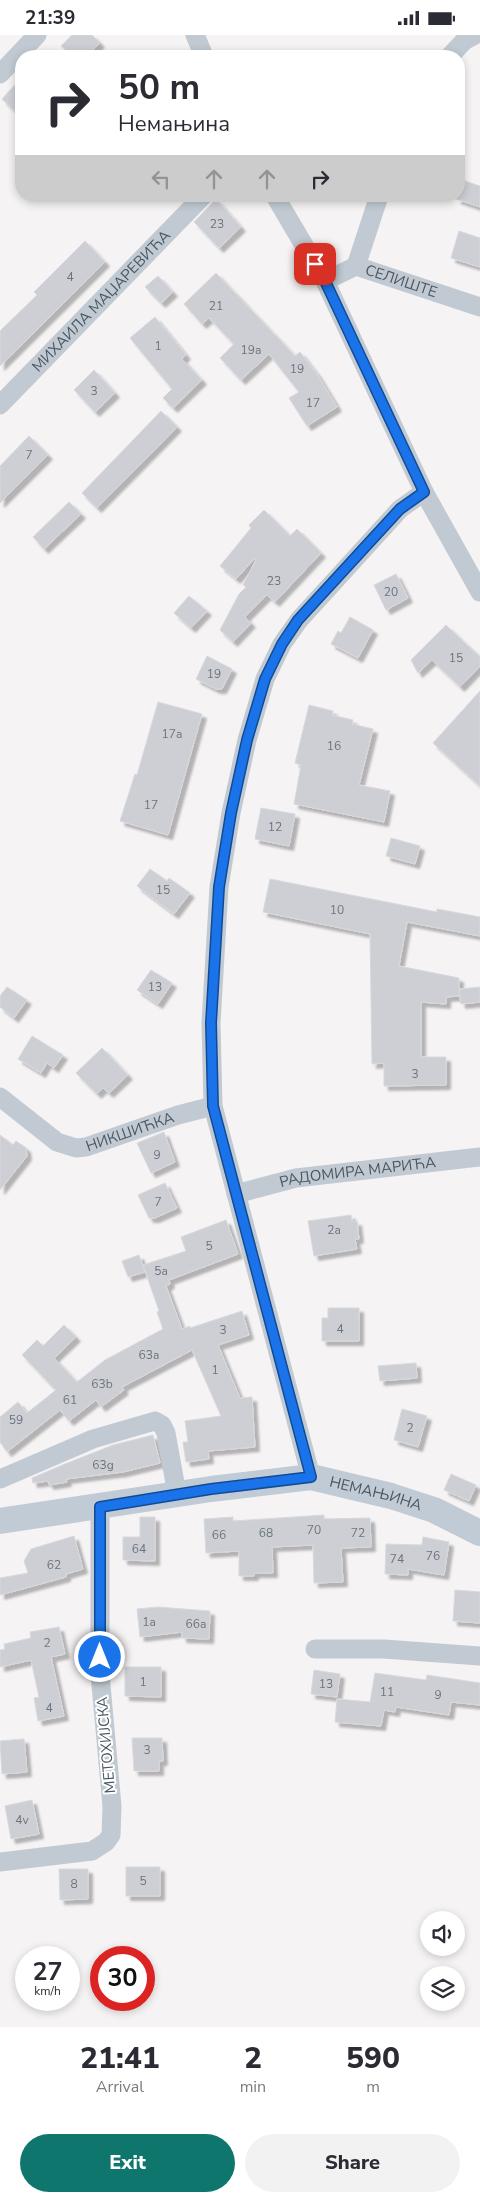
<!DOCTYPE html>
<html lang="en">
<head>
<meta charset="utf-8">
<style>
	body { margin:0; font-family:"Nunito Sans",sans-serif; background:#f2f2f3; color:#2b2b33; height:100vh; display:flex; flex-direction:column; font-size:19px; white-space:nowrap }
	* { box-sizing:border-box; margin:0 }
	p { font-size:16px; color:#7c7c81 }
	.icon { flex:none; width:28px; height:28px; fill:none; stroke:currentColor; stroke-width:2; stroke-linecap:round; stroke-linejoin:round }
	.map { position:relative; height:1992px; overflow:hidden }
	.sheet { display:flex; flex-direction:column; background:#fff; flex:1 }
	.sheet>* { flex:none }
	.banner { position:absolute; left:15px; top:15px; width:450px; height:152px; border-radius:20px; box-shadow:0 2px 8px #0003; background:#fff; color:#2b2b33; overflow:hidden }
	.buttons { position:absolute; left:420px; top:1876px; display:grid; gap:10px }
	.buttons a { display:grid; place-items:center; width:45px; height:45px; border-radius:50%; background:#fff; box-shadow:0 2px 8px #0003; font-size:25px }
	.speed { position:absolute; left:15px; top:1911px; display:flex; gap:10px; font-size:25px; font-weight:700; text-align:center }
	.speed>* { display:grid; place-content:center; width:65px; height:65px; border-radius:50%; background:#fff; box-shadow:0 2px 8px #0003; line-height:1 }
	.speed small { font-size:12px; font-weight:400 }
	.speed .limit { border:8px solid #d22; background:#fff; color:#111 }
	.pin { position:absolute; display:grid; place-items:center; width:42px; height:42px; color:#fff; margin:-21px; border-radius:10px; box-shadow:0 2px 8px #0006 }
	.me { position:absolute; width:55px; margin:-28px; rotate:0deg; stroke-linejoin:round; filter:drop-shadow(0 0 4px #0008) }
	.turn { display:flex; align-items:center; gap:18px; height:105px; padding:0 20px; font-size:22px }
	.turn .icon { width:65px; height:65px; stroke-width:2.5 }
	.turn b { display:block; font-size:35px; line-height:42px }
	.lanes { display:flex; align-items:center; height:48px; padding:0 20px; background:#0003; justify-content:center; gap:25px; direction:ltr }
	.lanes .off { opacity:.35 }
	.eta { display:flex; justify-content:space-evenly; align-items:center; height:85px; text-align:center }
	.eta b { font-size:30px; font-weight:800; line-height:35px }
	.button { display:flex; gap:10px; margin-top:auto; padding:10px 20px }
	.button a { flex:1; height:58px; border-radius:30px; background:#0f766e; color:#fff; font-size:20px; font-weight:800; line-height:58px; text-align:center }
	.button a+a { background:#f2f2f3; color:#2b2b33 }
	.status { display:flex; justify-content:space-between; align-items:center; height:35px; padding:0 25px; background:#fff; direction:ltr }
	.status svg { height:14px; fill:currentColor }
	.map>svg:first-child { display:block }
	.building { fill:#cdcfd5; stroke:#d7d9de; filter:url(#shadow) }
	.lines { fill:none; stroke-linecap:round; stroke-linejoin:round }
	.street { stroke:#c1cad2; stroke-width:19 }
	.secondary { stroke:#c1cbd6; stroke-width:26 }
	.route-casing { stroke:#114b97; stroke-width:12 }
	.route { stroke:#1a73e8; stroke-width:9 }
	.labels { text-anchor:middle; stroke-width:4; stroke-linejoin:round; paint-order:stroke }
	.number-label { font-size:12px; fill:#6b747e }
	.street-label { font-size:15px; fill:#4a5661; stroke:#fff }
</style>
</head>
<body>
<div class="status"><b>21:39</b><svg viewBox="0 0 49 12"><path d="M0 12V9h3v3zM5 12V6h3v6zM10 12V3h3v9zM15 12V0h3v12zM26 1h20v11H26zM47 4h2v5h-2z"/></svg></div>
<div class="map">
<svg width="480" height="1992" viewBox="0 0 480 1992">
	<defs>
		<filter id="shadow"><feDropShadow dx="4.5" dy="4.5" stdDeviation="1" flood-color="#0004"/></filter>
	</defs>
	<rect width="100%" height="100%" fill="#f5f3f3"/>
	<path class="building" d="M72,0H92L100,8L87,21H72L61,11Z
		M21,43V82L2,64Z
		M462,145L480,151V172L456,164L459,161Z
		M216,164L241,192L219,213L194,187Z
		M459,196L480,203V232L451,223Z
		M85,206L105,227L0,331V296L37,260L34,257Z
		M216,238L295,321L300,317L317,339L337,372L307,391L289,363L299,357L269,319L241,345L220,323L234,309L209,283L202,289L184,269Z
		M158,241L173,257L161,268L145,252Z
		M155,282L186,320L182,324L202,345L173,373L163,363L172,354L130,303Z
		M94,335L115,358L95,377L74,355Z
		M161,376L177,392L97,473L82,458Z
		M29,401L48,420L0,468V431Z
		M69,467L81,479L44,514L33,502Z
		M264,475L290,501L297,494L321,518L275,567L267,560L245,582L251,588L233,607L220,595L239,559L246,552L243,550L256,525L254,524L236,544L220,531L251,493L249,490Z
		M396,539L408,563L386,575L374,550Z
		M189,561L207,576L191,593L174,578Z
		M350,582L373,595L358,623L331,609L338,596L341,598Z
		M446,590L480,622V631L460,652L432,625L418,638L411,625Z
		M207,621L232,634L222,654H216L196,644Z
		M480,656V751L433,708Z
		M158,667L202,679L168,800L120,786L135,739L137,740Z
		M309,670L333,676L332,680L353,685L352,689L373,694L359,750L390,756L384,787L294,769L301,730L295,728Z
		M261,773L295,779L289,811L255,804Z
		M391,803L420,811L415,829L386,821Z
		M150,834L167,846L169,843L190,858L174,879L137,851Z
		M270,844L437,877V874L480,882V901L407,887L399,931L459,943V961L446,962V969L421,967V1022H446V1050L384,1051V1028L372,1029L370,899L263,877Z
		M151,935L172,948L158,969L137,955Z
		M7,952L27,965L14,983L0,972V961Z
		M480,952V967L461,969L459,954Z
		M32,1001L63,1020L54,1033L47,1028L41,1038L18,1024Z
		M102,1013L128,1040L109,1058L103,1053L97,1059L76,1038Z
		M164,1097L175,1127L151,1138L137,1108Z
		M0,1100L13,1110L16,1106L26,1113L27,1121L0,1155Z
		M165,1148L177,1173L155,1183H149L138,1160Z
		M351,1180L352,1187L357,1186L359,1204H355L357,1214L314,1221L308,1186Z
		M226,1185L238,1219L169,1245L170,1249L166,1251L182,1294L190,1291V1293L242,1276L249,1300L218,1310L240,1363L252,1362L255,1412L208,1416L209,1424L186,1427L183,1407H188L185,1386L221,1381L192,1315L122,1352L124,1355L101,1372L96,1365L69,1386L60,1375L7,1417L0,1407V1382L18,1367L27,1378L56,1355L22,1320L37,1305L43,1311L64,1290L76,1302L54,1323L77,1347L105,1325L163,1294L157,1277L159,1276L143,1230L186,1216L181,1202Z
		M139,1220L145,1237L128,1242L122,1226Z
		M328,1273H359V1306H322V1283H328Z
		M416,1328L417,1343L380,1346L378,1331Z
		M402,1374L427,1381L418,1412L394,1405Z
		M153,1400L160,1428L123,1437L66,1444L67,1447L49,1450L48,1446L33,1448L32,1443L60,1431L113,1410Z
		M451,1439L476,1450L469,1466L444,1455Z
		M324,1480V1484L370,1483L371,1512L341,1513L343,1547L314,1548L313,1510L272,1512L273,1538H254V1541H239V1516L206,1518L204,1484L233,1482V1486Z
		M140,1482H155V1526L123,1525V1502H140Z
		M74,1501L83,1534L66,1539V1542L0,1560V1543L28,1538L24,1526L31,1514Z
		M423,1502L449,1507L444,1540L408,1534V1540L385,1539L386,1509L422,1510Z
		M455,1555L480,1557V1588L453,1586Z
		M158,1572L210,1576L209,1604L182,1603V1597L140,1602L137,1574Z
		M59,1592L65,1619L51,1622L64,1681L38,1686L34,1663L39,1662L31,1625L0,1632V1615L5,1614L4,1609L31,1603L30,1597Z
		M125,1632H161V1662L125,1661Z
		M314,1635L340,1639L337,1662L311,1659Z
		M375,1638L426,1645L427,1640L480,1648V1670L451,1667L449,1680L396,1672L395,1677L384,1675L381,1691L335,1687L337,1664L370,1667Z
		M132,1703H162L163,1726H159V1736H134Z
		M24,1704L27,1737L2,1739L0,1706Z
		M32,1765L39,1799L11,1804L5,1771Z
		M126,1832H160V1861H126Z
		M59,1834H88V1864L60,1865Z"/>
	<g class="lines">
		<g class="street">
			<path d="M195,0L204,21"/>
			<path d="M450,21L464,6L475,0"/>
			<path d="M0,39L37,0"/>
			<path d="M275,161L325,246L424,457L480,557"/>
			<path d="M356,231L379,161"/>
			<path id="s1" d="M325,246L356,231L480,272"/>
			<path id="s2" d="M0,370L203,161"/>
			<path id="s3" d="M0,1062L57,1107L76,1113L86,1112L178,1080L213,1071"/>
			<path id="s4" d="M236,1159L296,1143L480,1122"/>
			<path d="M311,1442L213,1071L211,988L219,852L231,778L247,705L265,644L282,609L299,585L400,474L424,457"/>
			<path d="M0,1444L93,1404L155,1386L162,1390L166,1398L177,1459"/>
			<path d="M315,1614H384L480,1621"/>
			<path d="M0,1827L92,1816L106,1807L111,1800L112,1771L100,1639V1472"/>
		</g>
		<path class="secondary" id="s5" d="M0,1486L211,1454L311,1442L391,1461L434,1475L480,1498"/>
	</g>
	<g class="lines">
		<g class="route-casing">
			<path id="route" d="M100,1622V1472L211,1454L311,1442L213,1071L211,988L219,852L231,778L247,705L265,644L282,609L298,585L400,474L424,457L325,246L315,229"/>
		</g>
		<use href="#route" class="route"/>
	</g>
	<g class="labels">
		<g class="number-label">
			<text x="217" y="193">23</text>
			<text x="70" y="246">4</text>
			<text x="216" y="275">21</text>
			<text x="158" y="315">1</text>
			<text x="251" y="319">19a</text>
			<text x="297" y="338">19</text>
			<text x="94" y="360">3</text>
			<text x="313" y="372">17</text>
			<text x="29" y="424">7</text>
			<text x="274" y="550">23</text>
			<text x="391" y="561">20</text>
			<text x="456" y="627">15</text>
			<text x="214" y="643">19</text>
			<text x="172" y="703">17a</text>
			<text x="334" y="715">16</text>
			<text x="151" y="774">17</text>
			<text x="275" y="796">12</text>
			<text x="163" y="859">15</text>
			<text x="337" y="879">10</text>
			<text x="155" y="956">13</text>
			<text x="415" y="1043">3</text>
			<text x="157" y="1124">9</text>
			<text x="158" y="1171">7</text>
			<text x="334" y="1199">2a</text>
			<text x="209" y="1215">5</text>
			<text x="161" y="1240">5a</text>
			<text x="340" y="1298">4</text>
			<text x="223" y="1299">3</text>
			<text x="149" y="1324">63a</text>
			<text x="215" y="1339">1</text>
			<text x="102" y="1353">63b</text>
			<text x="70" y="1369">61</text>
			<text x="16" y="1389">59</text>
			<text x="410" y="1397">2</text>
			<text x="103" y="1434">63g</text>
			<text x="314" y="1499">70</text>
			<text x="266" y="1502">68</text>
			<text x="358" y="1502">72</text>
			<text x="219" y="1504">66</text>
			<text x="139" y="1518">64</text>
			<text x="433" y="1525">76</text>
			<text x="397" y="1528">74</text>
			<text x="54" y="1534">62</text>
			<text x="149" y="1591">1a</text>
			<text x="196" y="1593">66a</text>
			<text x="47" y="1612">2</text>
			<text x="143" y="1651">1</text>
			<text x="326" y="1653">13</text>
			<text x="387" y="1661">11</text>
			<text x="438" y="1664">9</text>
			<text x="49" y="1677">4</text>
			<text x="147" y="1719">3</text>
			<text x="22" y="1789">4v</text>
			<text x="143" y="1850">5</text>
			<text x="74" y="1853">8</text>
		</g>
		<g class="street-label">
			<text dy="5" stroke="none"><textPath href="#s1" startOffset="82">СЕЛИШТЕ</textPath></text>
			<text dy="5" stroke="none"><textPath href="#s2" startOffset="145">МИХАИЛА МАЏАРЕВИЋА</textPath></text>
			<text dy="5" stroke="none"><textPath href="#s3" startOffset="149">НИКШИЋКА</textPath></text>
			<text dy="5" stroke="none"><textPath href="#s4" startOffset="124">РАДОМИРА МАРИЋА</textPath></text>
			<text dy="5" stroke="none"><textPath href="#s5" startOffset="381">НЕМАЊИНА</textPath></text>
			<text transform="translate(106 1710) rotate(-95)" y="5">МЕТОХИЈСКА</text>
		</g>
	</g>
</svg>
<div class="buttons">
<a><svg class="icon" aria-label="sound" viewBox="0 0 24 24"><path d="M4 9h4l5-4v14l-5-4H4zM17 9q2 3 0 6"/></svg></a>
<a><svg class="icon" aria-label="layers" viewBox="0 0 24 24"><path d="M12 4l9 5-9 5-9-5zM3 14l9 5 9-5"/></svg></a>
</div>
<div class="speed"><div>27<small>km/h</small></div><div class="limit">30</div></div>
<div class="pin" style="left:315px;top:229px;background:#d93025"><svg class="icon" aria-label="arrive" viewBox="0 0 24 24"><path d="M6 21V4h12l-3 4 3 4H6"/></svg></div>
<svg class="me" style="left:100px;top:1622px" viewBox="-20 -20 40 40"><circle r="17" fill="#1a73e8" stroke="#fff" stroke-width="3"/><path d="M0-11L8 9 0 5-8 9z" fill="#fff"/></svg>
<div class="banner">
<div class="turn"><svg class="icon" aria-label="right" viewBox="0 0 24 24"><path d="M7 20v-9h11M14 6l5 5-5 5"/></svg><div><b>50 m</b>Немањина</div></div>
<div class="lanes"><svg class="icon off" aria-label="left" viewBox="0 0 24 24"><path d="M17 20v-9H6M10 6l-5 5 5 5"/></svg><svg class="icon off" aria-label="ahead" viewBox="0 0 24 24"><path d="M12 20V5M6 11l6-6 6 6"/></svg><svg class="icon off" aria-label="ahead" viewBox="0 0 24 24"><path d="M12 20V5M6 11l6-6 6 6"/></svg><svg class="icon" aria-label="right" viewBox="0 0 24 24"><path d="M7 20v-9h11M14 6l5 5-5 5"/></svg></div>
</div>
</div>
<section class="sheet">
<div class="eta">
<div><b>21:41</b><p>Arrival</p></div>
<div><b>2</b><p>min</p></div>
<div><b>590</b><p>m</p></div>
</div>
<div class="button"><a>Exit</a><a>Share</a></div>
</section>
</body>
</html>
